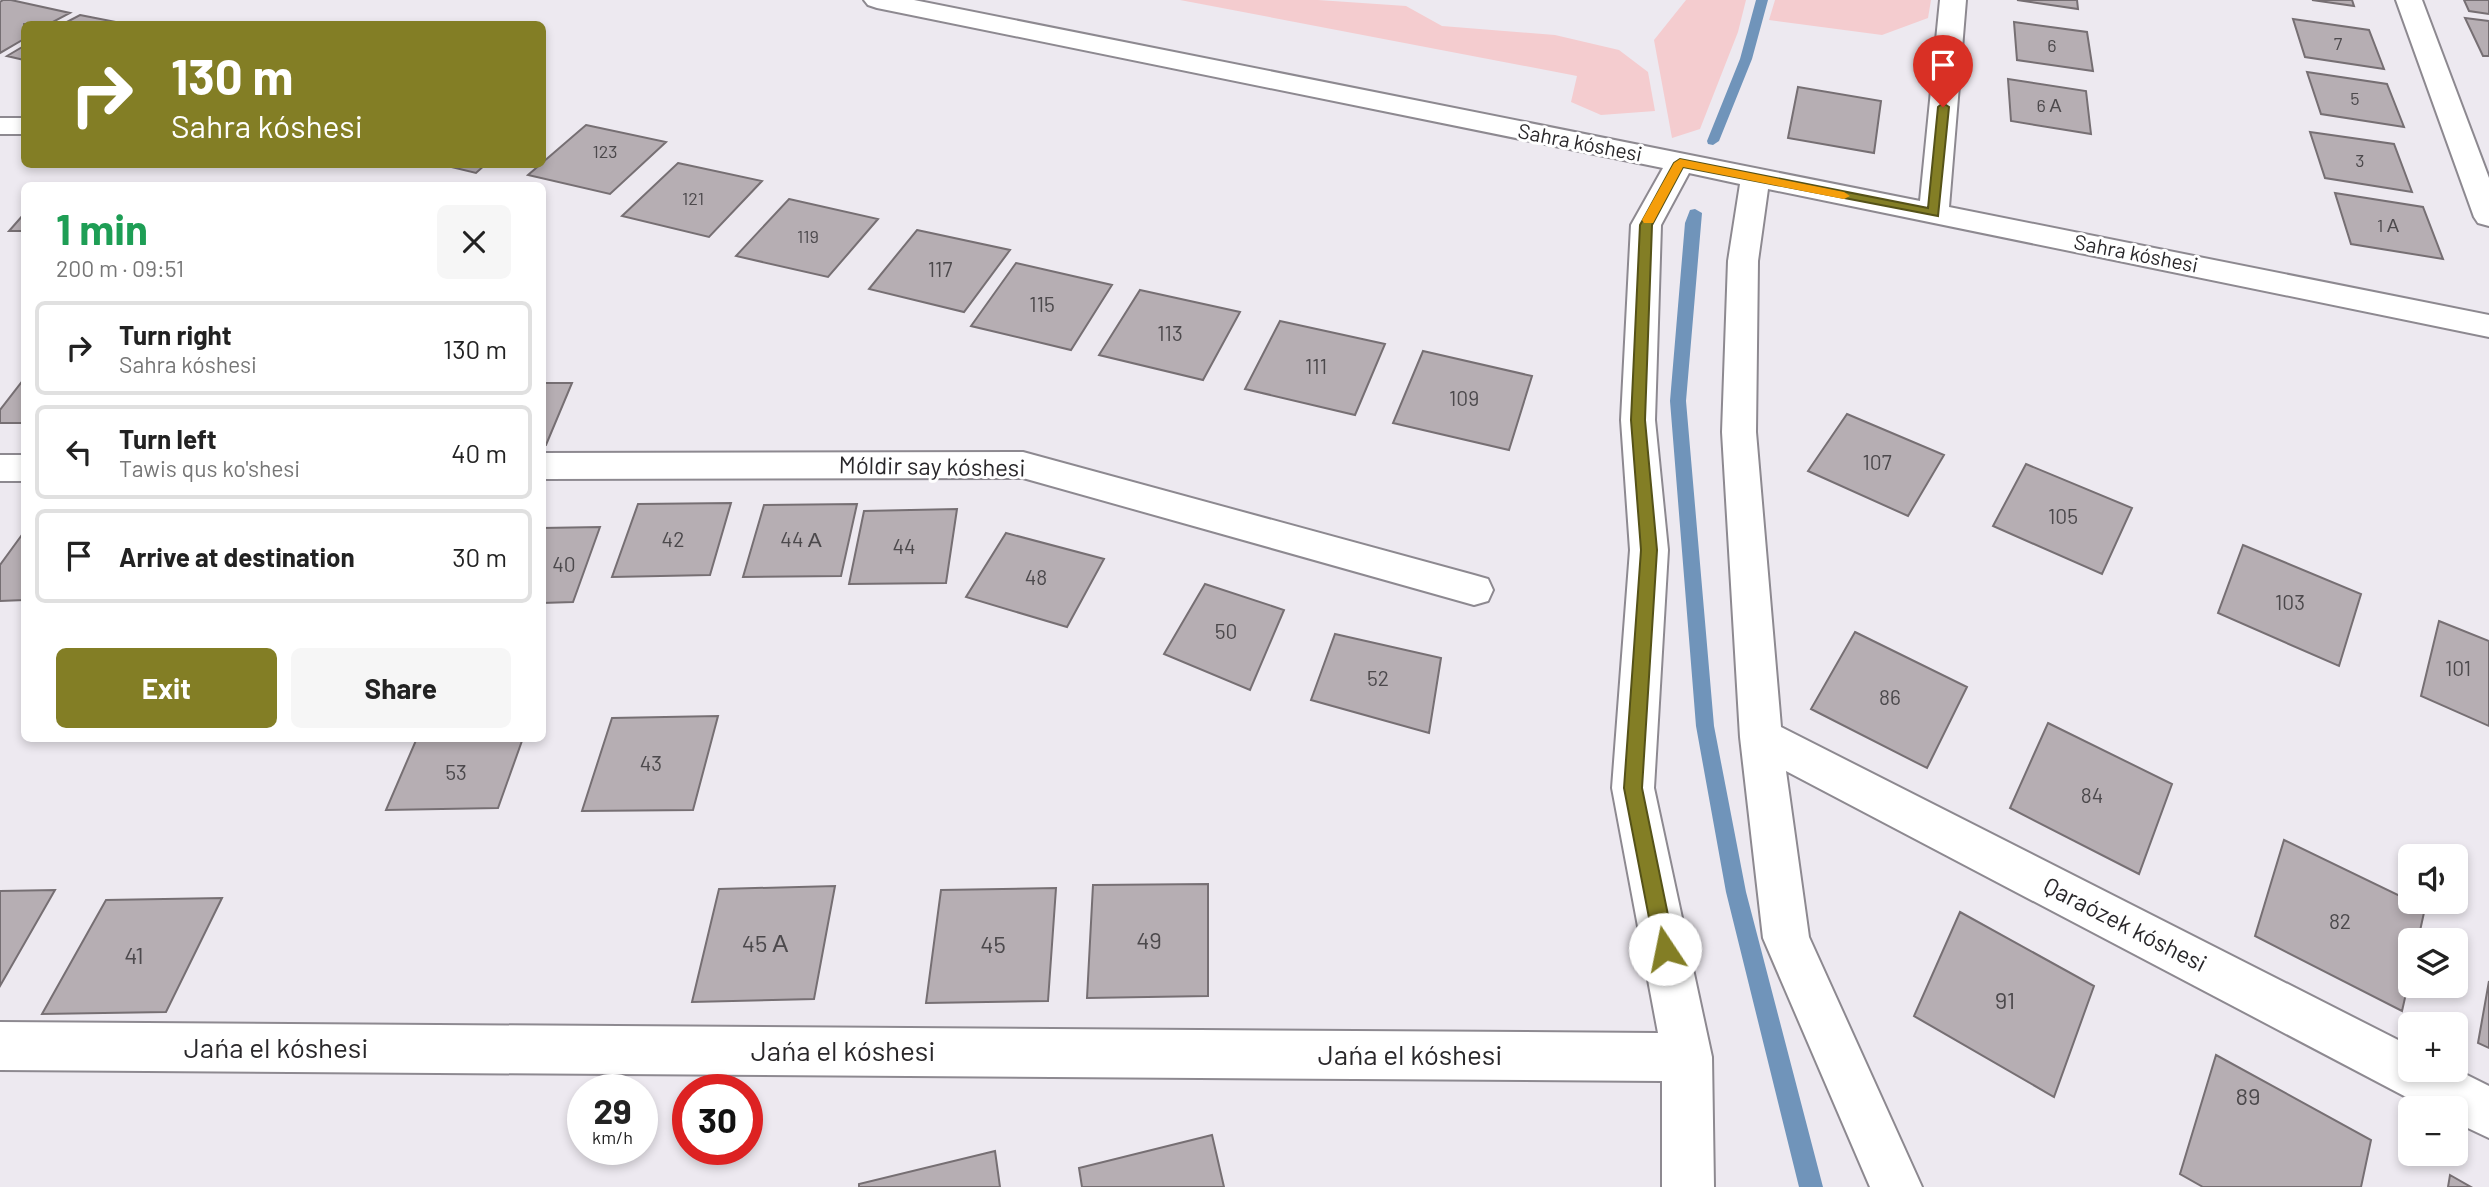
<!DOCTYPE html>
<html lang="en">
<head>
<meta charset="utf-8">
<style>
	body { margin:0; font-family:Barlow,sans-serif; background:#f6f6f6; color:#222; height:100vh; display:flex; flex-direction:column; font-size:26px; white-space:nowrap }
	* { box-sizing:border-box; margin:0 }
	p { font-size:23px; color:#767676 }
	.icon { flex:none; width:38px; height:38px; fill:none; stroke:currentColor; stroke-width:2; stroke-linecap:round; stroke-linejoin:round }
	.map { position:relative; flex:1; overflow:hidden }
	.details { position:absolute; left:21px; top:182px; width:525px; height:560px; display:flex; flex-direction:column; background:#fff; border-radius:10px; box-shadow:0 4px 10px #0003 }
	.details>* { flex:none }
	.banner { position:absolute; left:21px; top:21px; width:525px; height:147px; border-radius:10px; box-shadow:0 4px 10px #0003; background:#837e25; color:#fff; overflow:hidden }
	.buttons { position:absolute; left:2398px; top:844px; display:grid; gap:14px }
	.buttons a { display:grid; place-items:center; width:70px; height:70px; border-radius:10px; background:#fff; box-shadow:0 4px 10px #0003; font-size:35px }
	.speed { position:absolute; left:567px; top:1074px; display:flex; gap:14px; font-size:35px; font-weight:700; text-align:center }
	.speed>* { display:grid; place-content:center; width:91px; height:91px; border-radius:50%; background:#fff; box-shadow:0 4px 10px #0003; line-height:1 }
	.speed small { font-size:18px; font-weight:400 }
	.speed .limit { border:10px solid #d22; background:#fff; color:#111 }
	.pin { position:absolute; display:grid; place-items:center; width:60px; height:60px; color:#fff; margin:-72px -30px; border-radius:50% 50% 50% 0; rotate:-45deg; box-shadow:0 0 7px #0007 }
	.pin .icon { rotate:45deg }
	.me { position:absolute; width:77px; margin:-38px; rotate:349deg; stroke-linejoin:round; filter:drop-shadow(0 0 5px #0008) }
	.turn { display:flex; align-items:center; gap:24px; height:147px; padding:0 35px; font-size:32px }
	.turn .icon { width:91px; height:91px; stroke-width:2.5 }
	.turn b { display:block; font-size:49px; line-height:60px }
	.round { display:grid; place-items:center; flex:none; width:74px; height:74px; border-radius:10px; background:#f6f6f6 }
	.overview { display:flex; align-items:center; justify-content:space-between; height:119px; padding:0 35px }
	h1 { font-size:42px; font-weight:700; line-height:52px; color:#1e9e55 }
	.primary-button { display:flex; gap:14px; margin-top:auto; padding:14px 35px }
	.primary-button a { flex:1; height:80px; border-radius:10px; background:#837e25; color:#fff; font-size:28px; font-weight:700; line-height:80px; text-align:center }
	.primary-button a+a { background:#f6f6f6; color:#222 }
	ul { padding:0; list-style:none }
	li { display:flex; align-items:center; gap:21px; height:94px; margin:0 14px 10px; padding:0 21px; border:4px solid #e0e0e0; border-radius:10px }
	li div { flex:1 }
	li b { display:block; font-size:26px }
	li em { font-style:normal }
	.map>svg:first-child { display:block }
	.green { fill:#f4cccf }
	.lines { fill:none; stroke-linecap:round; stroke-linejoin:round }
	.stream { fill:#7094ba; fill-rule:evenodd }
	.building { fill:#b6aeb3; stroke:#766f73; stroke-width:2 }
	.minor-casing { stroke:#8d8990; stroke-width:4 }
	.minor { fill:#fff; fill-rule:evenodd }
	.route { fill:#837e25; stroke:#555218; stroke-width:2 }
	.slow { fill:#f59e0b }
	.labels { text-anchor:middle; stroke-width:6; stroke-linejoin:round; paint-order:stroke }
	.far-number-label { font-size:18px; fill:#4c494c }
	.far-street-label { font-size:21px; fill:#29272a; stroke:#fff }
	.number-label { font-size:21px; fill:#4c494c }
	.street-label { font-size:24px; fill:#29272a; stroke:#fff }
	.near-number-label { font-size:24px; fill:#4c494c }
	.near-street-label { font-size:28px; fill:#29272a; stroke:#fff }
</style>
</head>
<body>
<div class="map">
<svg width="2489" height="1187" viewBox="0 0 2489 1187">
	<rect width="100%" height="100%" fill="#ede9f0"/>
	<path class="green" d="M1180,0H1318L1406,6L1442,26L1555,35L1619,50L1648,72L1655,111L1601,115L1571,102L1577,76Z
		M1686,0H1746L1738,32L1700,129L1672,138L1654,40Z
		M1775,0H1931L1928,18L1882,35L1769,20Z"/>
	<g class="lines">
		<path class="stream" d="M1756,0H1768L1752,59L1719,141L1713,145L1708,144L1707,141L1740,59Z
			M1695,209L1702,213L1686,401L1714,726L1746,892L1823,1187H1799L1726,892L1696,726L1670,401L1685,223L1690,210Z"/>
	</g>
	<path class="building" d="M3,0H11L70,13L49,24H24V39L0,53V2Z
		M2017,0H2077L2078,9Z
		M2312,0H2352L2354,6Z
		M2464,0H2489V14L2469,11Z
		M80,15L126,24H63Z
		M2465,18L2489,21V56H2483Z
		M2293,19L2369,30L2384,69L2305,57Z
		M2014,22L2087,32L2093,71L2017,60Z
		M24,46V60L7,56Z
		M2307,72L2387,84L2404,127L2321,114Z
		M2008,79L2086,91L2091,134L2011,121Z
		M1798,87L1881,101L1874,153L1788,138Z
		M586,125L666,142L610,194L528,175Z
		M2310,132L2394,144L2412,192L2325,178Z
		M678,163L762,181L709,237L622,216Z
		M439,164H486L476,173Z
		M2335,193L2423,207L2443,259L2351,244Z
		M789,199L878,219L828,277L736,256Z
		M24,214V231H9Z
		M917,230L1010,250L964,312L869,289Z
		M1016,263L1112,285L1071,350L971,326Z
		M1140,290L1240,312L1203,380L1099,355Z
		M1280,321L1385,344L1355,415L1245,389Z
		M1423,351L1532,376L1509,450L1393,423Z
		M24,379V423H0V410Z
		M542,383H572L546,445H542Z
		M1847,414L1944,455L1908,516L1808,471Z
		M2026,464L2132,508L2102,574L1993,526Z
		M731,503L710,575L612,577L638,504Z
		M857,504L841,576L743,577L764,505Z
		M957,509L946,583L849,584L864,511Z
		M600,527L573,602L542,603V528Z
		M24,532V600L0,601V565Z
		M1006,533L1104,559L1067,627L966,597Z
		M2243,545L2361,594L2339,666L2218,613Z
		M1205,584L1284,610L1250,690L1164,654Z
		M2439,621L2489,641V726L2421,696Z
		M1855,632L1967,687L1927,768L1811,709Z
		M1335,634L1441,658L1429,733L1311,700Z
		M718,716L693,810L582,811L612,718Z
		M2048,723L2172,784L2139,874L2010,808Z
		M417,738H523L498,808L386,810Z
		M2284,840L2425,908L2418,940H2410V976L2402,1011L2255,936Z
		M1208,884V996L1087,998L1093,885Z
		M835,886L814,999L692,1002L719,889Z
		M1056,888L1048,1001L926,1003L941,890Z
		M55,890L0,986V891Z
		M222,898L166,1012L42,1014L106,900Z
		M1960,912L2094,986L2054,1097L1914,1016Z
		M2489,981V1048L2478,1043Z
		M2216,1055L2371,1140L2361,1187H2203L2180,1174Z
		M1212,1135L1224,1187H1082L1079,1168Z
		M995,1151L1000,1187H859V1184Z
		M2450,1175L2471,1187H2448Z"/>
	<g class="lines">
		<g class="minor-casing">
			<path id="minor" d="M864,0H914L1920,201L1940,0H1966L1949,207L2489,315V337L1768,189L1758,261L1756,432L1781,727L2410,1046V1069H2455L2489,1086V1138L2455,1122V1108H2427L1786,771L1809,937L1922,1187H1870L1763,938L1740,737L1722,432L1728,261L1740,184L1689,173L1661,225L1655,420L1668,550L1654,788L1712,1057L1714,1187H1662V1081L0,1070V1022L1658,1033L1612,788L1630,550L1621,420L1631,225L1663,168L877,8L868,5Z
				M2396,0H2422L2489,178V226L2478,223L2474,217Z
				M0,118H24V134H0Z
				M1023,452L1474,575L1488,579L1493,590L1488,601L1474,605L1023,478L542,479V453Z
				M0,455H24V481H0Z"/>
		</g>
		<use href="#minor" class="minor"/>
	</g>
	<path class="route" d="M1943,103L1949,107L1938,216L1683,167L1652,225L1645,420L1657,550L1642,788L1675,949L1672,955L1665,958L1658,955L1655,949L1624,788L1641,550L1631,420L1640,225L1674,163L1680,159L1928,208L1938,107Z"/>
	<path class="slow" d="M1680,159L1844,192L1850,196L1844,199L1683,167L1653,223H1644L1642,220L1674,163Z"/>
	<g class="labels">
		<g class="far-number-label">
			<text x="2338" y="50">7</text>
			<text x="2052" y="52">6</text>
			<text x="2355" y="105">5</text>
			<text x="2049" y="112">6 А</text>
			<text x="605" y="158">123</text>
			<text x="2360" y="167">3</text>
			<text x="693" y="205">121</text>
			<text x="2388" y="232">1 А</text>
			<text x="808" y="243">119</text>
		</g>
		<g class="far-street-label">
			<text transform="translate(1580 143) rotate(11)" y="7">Sahra kóshesi</text>
			<text transform="translate(2136 254) rotate(11)" y="7">Sahra kóshesi</text>
		</g>
		<g class="number-label">
			<text x="940" y="277">117</text>
			<text x="1042" y="312">115</text>
			<text x="1170" y="341">113</text>
			<text x="1316" y="374">111</text>
			<text x="1464" y="406">109</text>
			<text x="1877" y="470">107</text>
			<text x="2063" y="524">105</text>
			<text x="673" y="547">42</text>
			<text x="801" y="547">44 А</text>
			<text x="904" y="554">44</text>
			<text x="564" y="572">40</text>
			<text x="1036" y="585">48</text>
			<text x="2290" y="610">103</text>
			<text x="1226" y="639">50</text>
			<text x="2458" y="676">101</text>
			<text x="1378" y="686">52</text>
			<text x="1890" y="705">86</text>
			<text x="651" y="771">43</text>
			<text x="456" y="780">53</text>
			<text x="2092" y="803">84</text>
			<text x="2340" y="929">82</text>
		</g>
		<g class="street-label">
			<text transform="translate(932 467) rotate(1)" y="8">Móldir say kóshesi</text>
			<text transform="translate(2125 925) rotate(27)" y="8">Qaraózek kóshesi</text>
		</g>
		<g class="near-number-label">
			<text x="1149" y="949">49</text>
			<text x="765" y="952">45 А</text>
			<text x="993" y="953">45</text>
			<text x="134" y="964">41</text>
			<text x="2005" y="1009">91</text>
			<text x="2248" y="1105">89</text>
		</g>
		<g class="near-street-label">
			<text x="276" y="1058">Jańa el kóshesi</text>
			<text x="843" y="1061">Jańa el kóshesi</text>
			<text x="1410" y="1065">Jańa el kóshesi</text>
		</g>
	</g>
</svg>
<div class="buttons">
<a><svg class="icon" aria-label="sound" viewBox="0 0 24 24"><path d="M4 9h4l5-4v14l-5-4H4zM17 9q2 3 0 6"/></svg></a>
<a><svg class="icon" aria-label="layers" viewBox="0 0 24 24"><path d="M12 4l9 5-9 5-9-5zM3 14l9 5 9-5"/></svg></a>
<a>+</a>
<a>−</a>
</div>
<div class="speed"><div>29<small>km/h</small></div><div class="limit">30</div></div>
<div class="pin" style="left:1943px;top:107px;background:#d93025"><svg class="icon" aria-label="arrive" viewBox="0 0 24 24"><path d="M6 21V4h12l-3 4 3 4H6"/></svg></div>
<svg class="me" style="left:1665px;top:949px" viewBox="-20 -20 40 40"><circle r="19" fill="#fff"/><path d="M0-13L10 11 0 6-10 11z" fill="#837e25"/></svg>
<div class="banner">
<div class="turn"><svg class="icon" aria-label="right" viewBox="0 0 24 24"><path d="M7 20v-9h11M14 6l5 5-5 5"/></svg><div><b>130 m</b>Sahra kóshesi</div></div>
</div>
<section class="details">
<div class="overview"><div><h1>1 min</h1><p>200 m · 09:51</p></div><a class="round"><svg class="icon" aria-label="close" viewBox="0 0 24 24"><path d="M6 6l12 12M18 6L6 18"/></svg></a></div>
<ul>
<li><svg class="icon" aria-label="right" viewBox="0 0 24 24"><path d="M7 20v-9h11M14 6l5 5-5 5"/></svg><div><b>Turn right</b><p>Sahra kóshesi</p></div><em>130 m</em></li>
<li><svg class="icon" aria-label="left" viewBox="0 0 24 24"><path d="M17 20v-9H6M10 6l-5 5 5 5"/></svg><div><b>Turn left</b><p>Tawis qus ko'shesi</p></div><em>40 m</em></li>
<li><svg class="icon" aria-label="arrive" viewBox="0 0 24 24"><path d="M6 21V4h12l-3 4 3 4H6"/></svg><div><b>Arrive at destination</b></div><em>30 m</em></li>
</ul>
<div class="primary-button"><a>Exit</a><a>Share</a></div>
</section>
</div>
</body>
</html>
